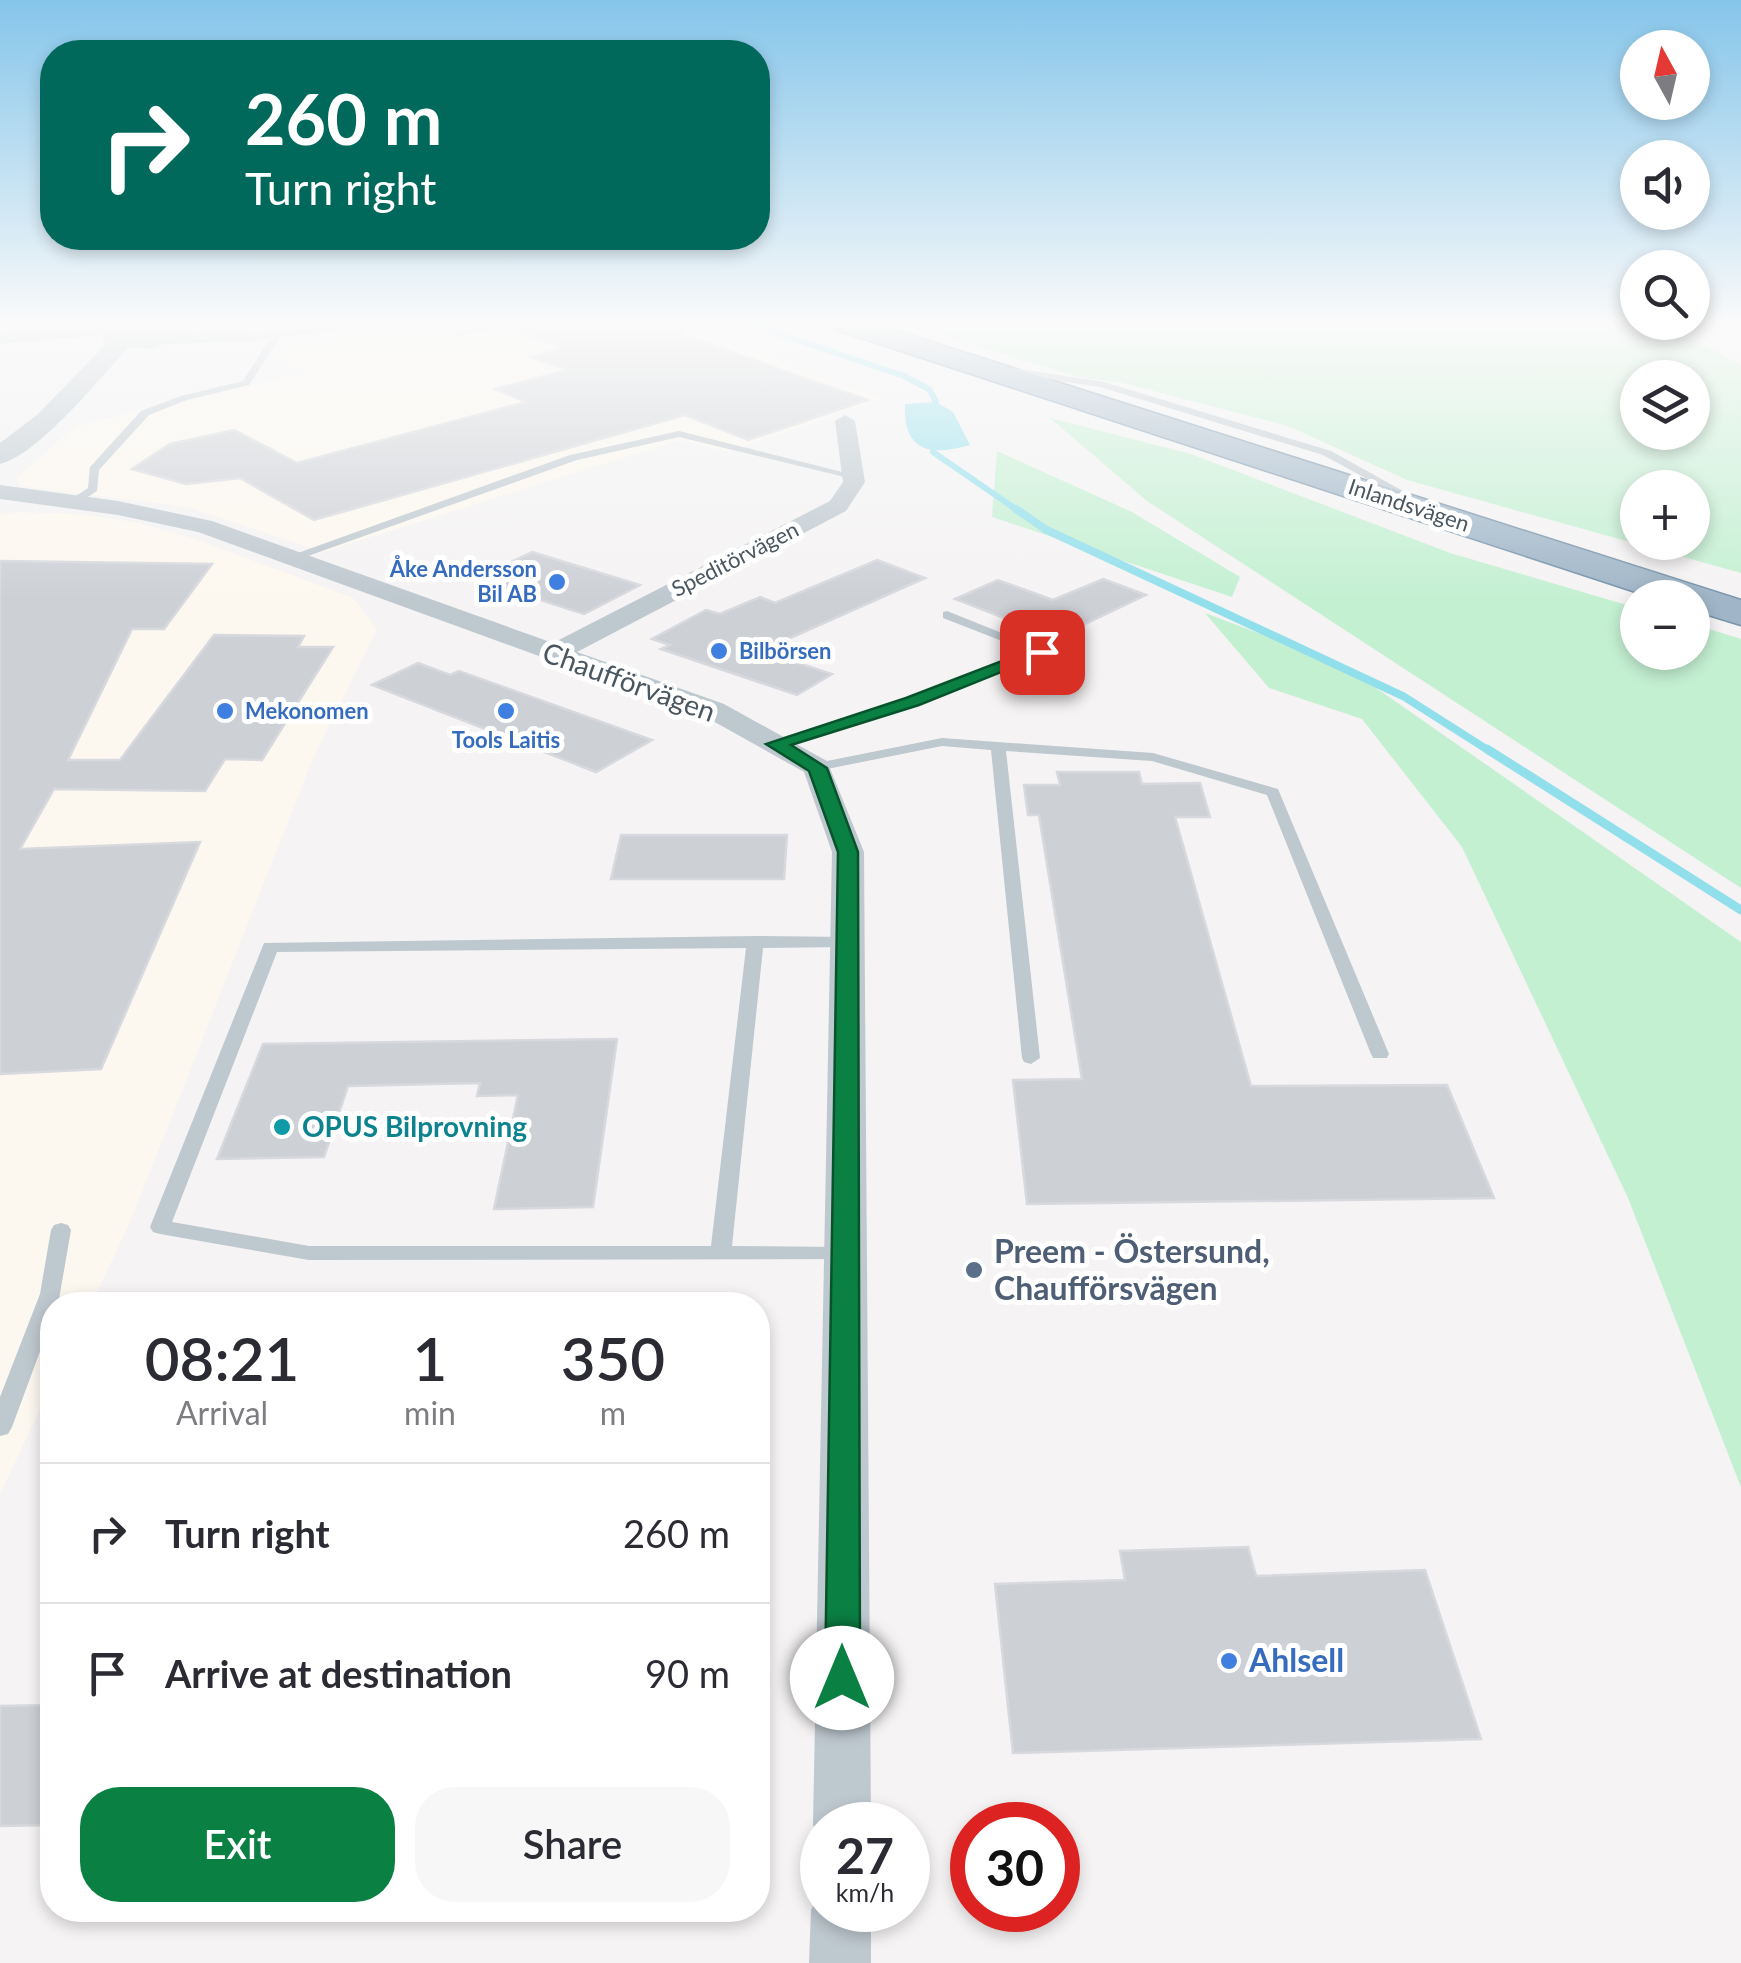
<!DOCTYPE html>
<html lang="en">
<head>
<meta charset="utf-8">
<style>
	body { margin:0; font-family:Lato,sans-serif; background:#f7f7f7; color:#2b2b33; height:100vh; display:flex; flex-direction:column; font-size:38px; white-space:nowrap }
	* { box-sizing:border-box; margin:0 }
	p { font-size:32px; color:#7c7c81 }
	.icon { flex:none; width:55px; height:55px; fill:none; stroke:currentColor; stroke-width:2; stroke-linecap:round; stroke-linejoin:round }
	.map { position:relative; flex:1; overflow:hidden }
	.drawer { position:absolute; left:40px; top:1292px; width:730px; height:630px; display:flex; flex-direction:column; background:#fff; border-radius:40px; box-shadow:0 5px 15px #0003 }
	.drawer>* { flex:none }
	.top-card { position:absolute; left:40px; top:40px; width:730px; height:210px; border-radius:40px; box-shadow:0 5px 15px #0003; background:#00695c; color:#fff; overflow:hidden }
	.needle { width:65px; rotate:352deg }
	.buttons { position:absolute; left:1620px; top:30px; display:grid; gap:20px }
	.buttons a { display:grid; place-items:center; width:90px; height:90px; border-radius:50%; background:#fff; box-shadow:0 5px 15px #0003; font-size:50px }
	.speed { position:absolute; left:800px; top:1802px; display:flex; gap:20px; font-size:50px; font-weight:700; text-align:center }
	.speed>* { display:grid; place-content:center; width:130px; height:130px; border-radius:50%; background:#fff; box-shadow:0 5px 15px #0003; line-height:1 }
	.speed small { font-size:25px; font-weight:400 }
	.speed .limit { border:15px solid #d22; background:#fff; color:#111 }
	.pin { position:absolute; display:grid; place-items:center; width:85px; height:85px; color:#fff; margin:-42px; border-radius:20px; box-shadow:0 5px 15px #0006 }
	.me { position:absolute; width:110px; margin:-55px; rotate:0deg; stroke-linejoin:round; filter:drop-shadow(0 0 8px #0008) }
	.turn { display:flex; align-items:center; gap:35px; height:210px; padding:0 40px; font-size:45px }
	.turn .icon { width:130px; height:130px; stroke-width:2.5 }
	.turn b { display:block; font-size:70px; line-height:85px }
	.eta { display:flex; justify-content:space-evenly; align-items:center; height:170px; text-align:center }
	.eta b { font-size:60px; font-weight:600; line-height:70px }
	.primary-button { display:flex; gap:20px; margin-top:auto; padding:20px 40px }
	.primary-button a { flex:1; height:115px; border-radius:40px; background:#0b8043; color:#fff; font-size:40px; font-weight:600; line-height:115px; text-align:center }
	.primary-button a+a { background:#f7f7f7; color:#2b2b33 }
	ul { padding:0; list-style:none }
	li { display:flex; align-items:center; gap:30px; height:140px; padding:0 40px; border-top:2px solid #e1e1e2 }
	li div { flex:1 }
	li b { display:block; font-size:38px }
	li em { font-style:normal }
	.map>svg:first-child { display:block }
	.commercial { fill:#fdf8ef }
	.green { fill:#c4f0d2; fill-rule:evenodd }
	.water { fill:#92dfec }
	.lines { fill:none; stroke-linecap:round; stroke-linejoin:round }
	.stream-far2 { stroke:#92dfec; stroke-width:6 }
	.stream-far1 { stroke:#92dfec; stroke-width:8 }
	.stream { stroke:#92dfec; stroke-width:9 }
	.building { fill:#cdd0d5; stroke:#d7d9de; stroke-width:2.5 }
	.trunk-casing { stroke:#7794ab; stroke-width:3 }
	.service { fill:#bec8cf; fill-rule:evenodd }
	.minor { fill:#bec8cf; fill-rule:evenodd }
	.tertiary { fill:#bec8cf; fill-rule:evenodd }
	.trunk { fill:#a0b6c8; fill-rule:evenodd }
	.route { fill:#0b8043; stroke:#07532c; stroke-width:2.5 }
	.shop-dot { fill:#3f7fe0; stroke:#fff; stroke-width:4 }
	.culture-dot { fill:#0f9aa8; stroke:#fff; stroke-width:4 }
	.service-dot { fill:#5c6f8a; stroke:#fff; stroke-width:4 }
	.labels { text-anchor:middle; stroke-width:10; stroke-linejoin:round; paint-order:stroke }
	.far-street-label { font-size:22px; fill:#4a5760; stroke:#fff }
	.far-shop-label { font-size:22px; font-weight:bold; fill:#366cbe; stroke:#fff; text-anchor:start }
	.street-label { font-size:28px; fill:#4a5760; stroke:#fff }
	.culture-label { font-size:28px; font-weight:bold; fill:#0d838f; stroke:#fff; text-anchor:start }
	.near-service-label { font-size:32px; font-weight:bold; fill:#4e5e75; stroke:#fff; text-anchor:start }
	.near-shop-label { font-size:32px; font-weight:bold; fill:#366cbe; stroke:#fff; text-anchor:start }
</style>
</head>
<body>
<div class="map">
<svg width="1741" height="1963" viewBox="0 0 1741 1963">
	<rect width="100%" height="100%" fill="#f5f3f3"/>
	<path class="commercial" d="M408,324H668L882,398L729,452L680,440L323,552L187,507L20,486L17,478L75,426L307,372L272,352Z
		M16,512L78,514L134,522L192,538L353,598L377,629L313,758L131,1220L91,1305H52V1384L0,1494V515Z"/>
	<path class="green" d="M903,324H1664L1741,365V573L1407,480L1288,426L1123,383L1078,377ZM1638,378H1692V432H1638ZM1638,488H1692V542H1638Z
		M1050,418L1191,454L1450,553L1637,608L1638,652H1692L1693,624L1741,639V888L1147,501Z
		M997,451L1132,512L1240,577L1232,597L992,517Z
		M1205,613L1343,665L1741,942V1487L1628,1198L1462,847L1362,719L1269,688Z"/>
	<path class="water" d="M936,402L953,412L970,445C931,456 903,453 905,404Z"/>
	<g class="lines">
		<path class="stream-far2" d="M750,324L898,374
			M902,375L929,389L936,402
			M933,452L1020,512"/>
		<path class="stream-far1" d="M1016,509L1045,529L1403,696L1491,752"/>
		<path class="stream" d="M1487,749L1741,910"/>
	</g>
	<path class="building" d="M523,324H681L682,335L868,400L748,440L685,415L314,520L240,478L186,484L132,469L170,444L234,430L297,463L526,402L495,389L567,370L531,357L563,348L514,329Z
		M532,552L640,585L584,614L475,579Z
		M877,560L925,578L761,651L832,674L797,695L661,649L670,645L652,639L706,610L720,614L760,597L775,603Z
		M0,561L212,564L164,629H132L68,760H120L214,635L304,636L298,647H333L262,760L225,759L205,791L54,789L20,849L200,842L101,1069L0,1074Z
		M1103,579L1146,595L1056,638L955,599L998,580L1053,600Z
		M418,663L450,675L459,671L652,740L596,772L372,685Z
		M1057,772H1139L1142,784L1200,783L1210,817H1175L1251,1086L1447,1085L1494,1198L1027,1204L1013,1080L1082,1079L1039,815H1028L1024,785H1060Z
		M621,835H787L784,879H611Z
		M617,1039L593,1207L494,1209L518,1095L477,1096L480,1083L348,1086L324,1157L217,1159L263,1044Z
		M1248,1547L1256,1576L1425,1570L1481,1739L1013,1753L995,1584L1125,1580L1120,1551Z
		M52,1705V1825L0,1826V1706Z"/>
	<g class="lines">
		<g class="trunk-casing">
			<path id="trunk" d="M833,324H875L1741,600V625L1692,610V598H1654L837,330Z"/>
		</g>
		<path class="service" d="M364,324H396L280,337L249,385L187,400L149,415L99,470L97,491L77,504L67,502L88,488L90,467L141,411L181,396L243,381L270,338L249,340L246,335Z
			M499,324H519L457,336L453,333Z
			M1007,367L1104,382L1331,451L1412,496L1402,498L1323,455L1100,387L1004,372L1002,370Z
			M679,431L858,476L853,479L679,437L577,460L294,561L284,558L570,455Z
			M947,611L1049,652L917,704L780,747H770V741L907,698L1030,652L943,618V612Z
			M942,738L1153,753L1278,789L1389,1054L1387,1058H1373L1371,1054L1267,795L1152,761L1006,751L1040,1058L1031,1064L1024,1062L1022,1058L991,750L942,746L817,771L810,767L817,763Z
			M755,936L847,937L855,942L847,947L763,948L732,1246L844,1247L851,1249L855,1254L851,1259L309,1260L160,1234L153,1232L150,1227L264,943ZM746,948L711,1246H309L172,1222L277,952Z
			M61,1223L68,1225L71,1230L58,1305H52V1319L12,1427L8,1434L0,1436V1397L40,1294L51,1230L54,1225Z"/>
		<path class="minor" d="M109,324H127L131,328L122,333L0,344V334Z
			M249,332L258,337L255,341L167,344L158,339L167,334Z
			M845,415L855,421L865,482L846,511L577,652L724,704L827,761L864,852L871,1825H822V1845L813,1825L832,852L804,772L704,716L198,532L118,515L0,499V485L118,501L212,521L553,643L830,501L843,482L835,421Z
			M822,1888V1910H871V1963H809L811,1910Z"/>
		<path class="tertiary" d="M183,324L191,331L188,336L150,349L129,347C101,377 38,455 0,464V443L37,415L106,344L102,339L106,327ZM156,328L160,331L134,334L155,329Z"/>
		<use href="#trunk" class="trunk"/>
	</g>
	<linearGradient id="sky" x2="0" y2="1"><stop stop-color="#85c5ea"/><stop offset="0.54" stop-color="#fafafa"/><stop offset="1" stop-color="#fafafa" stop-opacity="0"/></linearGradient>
	<rect width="1741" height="599" fill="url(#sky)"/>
	<path class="route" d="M1036,648L1051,652L919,705L791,745L827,768L858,852L860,1678L855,1689L842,1694L830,1689L825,1678L838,852L809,771L766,744L906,698Z"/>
	<g class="shop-dot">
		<circle cx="557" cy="582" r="10"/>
		<circle cx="719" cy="651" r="10"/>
		<circle cx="225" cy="711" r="10"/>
		<circle cx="506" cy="711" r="10"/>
		<circle cx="1229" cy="1661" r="10"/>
	</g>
	<circle class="culture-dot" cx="282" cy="1127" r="10"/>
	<circle class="service-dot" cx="974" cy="1270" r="10"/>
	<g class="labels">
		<g class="far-street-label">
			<text transform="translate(1409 505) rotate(18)" y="8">Inlandsvägen</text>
			<text transform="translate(735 559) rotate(-27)" y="8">Speditörvägen</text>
		</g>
		<g class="far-shop-label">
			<text x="537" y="577" text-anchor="end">Åke Andersson<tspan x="537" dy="25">Bil AB</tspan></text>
			<text x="739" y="659">Bilbörsen</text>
			<text x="245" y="719">Mekonomen</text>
			<text x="506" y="748" text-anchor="middle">Tools Laitis</text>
		</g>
		<g class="street-label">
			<text transform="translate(629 682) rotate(20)" y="10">Chaufförvägen</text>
		</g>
		<g class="culture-label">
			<text x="302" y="1137">OPUS Bilprovning</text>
		</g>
		<g class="near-service-label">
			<text x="994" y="1263">Preem - Östersund,<tspan x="994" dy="37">Chaufförsvägen</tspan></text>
		</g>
		<g class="near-shop-label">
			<text x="1249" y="1672">Ahlsell</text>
		</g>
	</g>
</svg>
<div class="buttons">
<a><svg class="needle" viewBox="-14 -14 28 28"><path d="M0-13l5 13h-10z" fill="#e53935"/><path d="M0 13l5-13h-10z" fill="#7c7c81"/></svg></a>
<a><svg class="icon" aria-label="sound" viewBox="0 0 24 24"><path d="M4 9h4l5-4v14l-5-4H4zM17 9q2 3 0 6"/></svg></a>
<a><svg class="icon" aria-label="search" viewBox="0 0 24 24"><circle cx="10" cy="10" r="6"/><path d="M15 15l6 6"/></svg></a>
<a><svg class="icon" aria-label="layers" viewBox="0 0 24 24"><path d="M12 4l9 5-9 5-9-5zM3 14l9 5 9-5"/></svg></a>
<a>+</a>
<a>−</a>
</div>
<div class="speed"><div>27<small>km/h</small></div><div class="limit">30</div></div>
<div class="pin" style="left:1042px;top:652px;background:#d93025"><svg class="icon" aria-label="arrive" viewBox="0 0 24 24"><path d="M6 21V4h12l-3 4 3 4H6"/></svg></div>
<svg class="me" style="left:842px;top:1678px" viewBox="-20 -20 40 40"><circle r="19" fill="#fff"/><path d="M0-13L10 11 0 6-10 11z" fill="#0b8043"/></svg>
<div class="top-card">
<div class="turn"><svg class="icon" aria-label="right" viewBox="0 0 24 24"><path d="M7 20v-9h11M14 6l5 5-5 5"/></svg><div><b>260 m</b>Turn right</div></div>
</div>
<section class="drawer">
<div class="eta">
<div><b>08:21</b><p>Arrival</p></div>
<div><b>1</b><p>min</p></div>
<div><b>350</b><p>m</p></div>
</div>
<ul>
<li><svg class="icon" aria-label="right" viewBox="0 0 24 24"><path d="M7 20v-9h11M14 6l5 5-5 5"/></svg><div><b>Turn right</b></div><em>260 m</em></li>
<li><svg class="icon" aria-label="arrive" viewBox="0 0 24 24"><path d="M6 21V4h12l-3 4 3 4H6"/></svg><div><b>Arrive at destination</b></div><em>90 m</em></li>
</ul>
<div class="primary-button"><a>Exit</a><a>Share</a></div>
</section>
</div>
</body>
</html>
